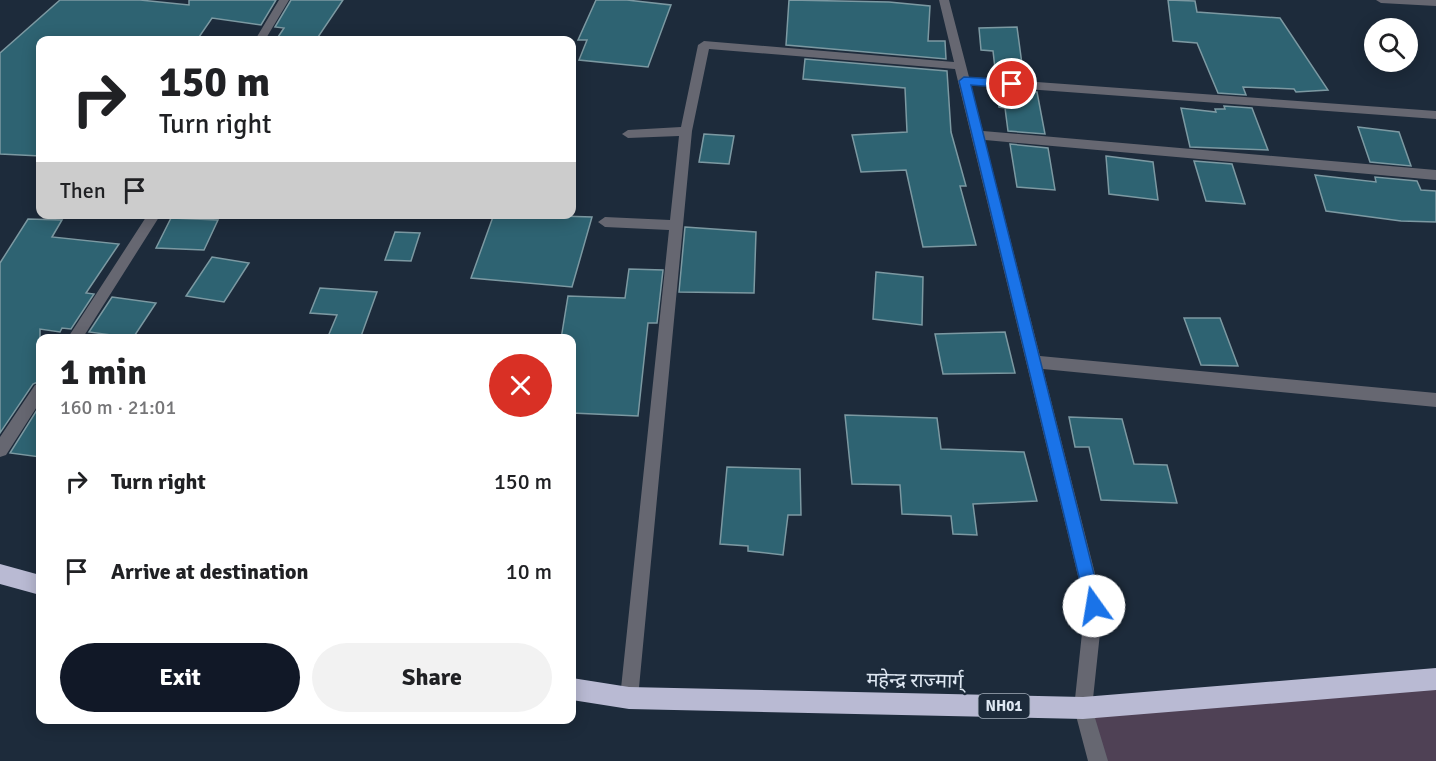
<!DOCTYPE html>
<html lang="en">
<head>
<meta charset="utf-8">
<style>
	body { margin:0; font-family:Signika,"Noto Sans Devanagari",sans-serif; background:#f2f2f2; color:#202124; height:100vh; display:flex; flex-direction:column; font-size:22px; white-space:nowrap }
	* { box-sizing:border-box; margin:0 }
	p { font-size:20px; color:#757577 }
	.icon { flex:none; width:33px; height:33px; fill:none; stroke:currentColor; stroke-width:2; stroke-linecap:round; stroke-linejoin:round }
	.map { position:relative; flex:1; overflow:hidden }
	.side { position:absolute; left:36px; top:334px; width:540px; height:390px; display:flex; flex-direction:column; background:#fff; border-radius:12px; box-shadow:0 3px 15px #0003 }
	.side>* { flex:none }
	.guide { position:absolute; left:36px; top:36px; width:540px; height:183px; border-radius:12px; box-shadow:0 3px 15px #0003; background:#fff; color:#202124; overflow:hidden }
	.buttons { position:absolute; left:1364px; top:18px; display:grid; gap:12px }
	.buttons a { display:grid; place-items:center; width:54px; height:54px; border-radius:50%; background:#fff; box-shadow:0 3px 15px #0003; font-size:30px }
	.pin { position:absolute; display:grid; place-items:center; width:51px; height:51px; color:#fff; margin:-26px; border:3px solid #fff; border-radius:50%; box-shadow:0 2px 6px #0007 }
	.me { position:absolute; width:66px; margin:-33px; rotate:347deg; stroke-linejoin:round; filter:drop-shadow(0 0 4px #0008) }
	.turn { display:flex; align-items:center; gap:21px; height:126px; padding:0 24px; font-size:27px }
	.turn .icon { width:78px; height:78px; stroke-width:2.5 }
	.turn b { display:block; font-size:42px; line-height:51px }
	.then { display:flex; align-items:center; height:57px; padding:0 24px; background:#0003; gap:12px; font-size:22px }
	.round { display:grid; place-items:center; flex:none; width:63px; height:63px; border-radius:32px; background:#f2f2f2 }
	.summary { display:flex; align-items:center; justify-content:space-between; height:102px; padding:0 24px }
	h1 { font-size:36px; font-weight:700; line-height:45px }
	.cta { display:flex; gap:12px; margin-top:auto; padding:12px 24px }
	.cta a { flex:1; height:69px; border-radius:36px; background:#111827; color:#fff; font-size:24px; font-weight:700; line-height:69px; text-align:center }
	.cta a+a { background:#f2f2f2; color:#202124 }
	ul { padding:0; list-style:none }
	li { display:flex; align-items:center; gap:18px; height:90px; padding:0 24px }
	li div { flex:1 }
	li b { display:block; font-size:22px }
	li em { font-style:normal }
	.map>svg:first-child { display:block }
	.green { fill:#4f4155 }
	.building { fill:#2e6372; stroke:#7c99a2; stroke-width:1.5 }
	.lines { fill:none; stroke-linecap:round; stroke-linejoin:round }
	.street { fill:#666771; fill-rule:evenodd }
	.highway { fill:#b9bad3; fill-rule:evenodd }
	.route { fill:#1a73e8; stroke:#114b97; stroke-width:1.5 }
	.labels { text-anchor:middle; stroke-width:4.5; stroke-linejoin:round; paint-order:stroke }
	.shield { fill:#1d2b3b; stroke:#a4afbb; stroke-width:1.5 }
	.shield-label { font-size:15px; font-weight:bold; fill:#dee7f2 }
	.near-street-label { font-size:20px; fill:#dee7f2; stroke:#1d2b3b }
</style>
</head>
<body>
<div class="map">
<svg width="1436" height="761" viewBox="0 0 1436 761">
	<rect width="100%" height="100%" fill="#1d2b3b"/>
	<path class="green" d="M1436,679V761H1098L1083,708Z"/>
	<path class="building" d="M60,0H140L189,5V0H276L261,25L212,18L197,40H40V156L0,154V53Z
		M291,0H343L316,40H276L284,28L275,27Z
		M596,0H627L671,5L648,67L579,60L587,40H578Z
		M789,0L889,2L930,6L928,41H945L946,59L786,45Z
		M1168,0L1195,1L1197,12L1280,18L1328,90L1296,92L1294,89L1243,87L1246,95L1218,93L1197,43L1173,41Z
		M1017,27L1024,79L996,77L993,51L981,50L979,28Z
		M805,59L947,71L951,132L966,186H960L976,245L923,247L906,170L861,172L852,135L907,132L905,88L803,79Z
		M997,89L1037,92L1045,134L1008,131L1005,108L999,107Z
		M1224,106L1252,108L1268,150L1190,147L1181,108L1216,112L1215,109H1225Z
		M1358,127L1399,132L1411,166L1370,162Z
		M704,134L734,136L729,164L699,162Z
		M1010,144L1048,148L1055,190L1017,187Z
		M1106,156L1153,162L1158,200L1109,194Z
		M1194,161L1232,164L1245,204L1206,201Z
		M1315,175L1376,182L1375,177L1417,181L1421,190L1436,191V222L1401,221L1326,211Z
		M494,214L592,217L572,287L471,278Z
		M171,218L218,220L204,250L156,248Z
		M28,219L62,220L52,237L119,244L86,293L94,294L71,329L62,328L60,332L40,329V381L33,384L0,433V263Z
		M685,227L756,232L754,293L679,292Z
		M395,232L420,233L411,261L385,260Z
		M212,257L249,263L224,302L186,296Z
		M629,269L663,270L657,323H648L638,416L572,413V339H561L568,296L625,298Z
		M876,272L923,277L922,325L873,319Z
		M320,288L377,292L360,339H327L337,315L310,313Z
		M112,297L156,303L133,338L89,332Z
		M1184,318H1220L1238,366L1201,365Z
		M1005,332L1015,373L943,374L935,334Z
		M40,405V457L10,453Z
		M845,415L937,418L941,449L1024,452L1037,501L973,504L977,535L953,534L951,516L902,514L900,485L852,484Z
		M1069,417L1122,419L1134,464L1167,465L1177,503L1101,500L1089,447H1075Z
		M727,467L800,469L801,515H788L783,555L748,551V546L720,544Z"/>
	<g class="lines">
		<path class="street" d="M279,0H289L265,40H255Z
			M939,0H949L969,77L1436,111V119L971,85L983,131L1436,170V180L985,140L1040,356L1436,393V407L1043,369L1103,605L1092,708L1108,761H1088L1074,708L1085,605L955,69L709,49L692,131L638,698L636,705L629,707L622,705L620,698L669,230L605,227L598,222L605,217L670,220L679,136L628,138L622,134L628,130L681,127L698,45L704,41L954,62Z
			M1376,0H1436V6L1381,3Z
			M148,214H161L82,339H67Z
			M40,383V402L6,455L0,457V437L35,385Z"/>
		<path class="highway" d="M0,564L40,575V595L0,584Z
			M1436,668V690L1083,719L629,709L572,700V678L629,687L1083,697Z"/>
	</g>
	<path class="route" d="M964,77L1012,80L1017,84L1012,88L971,85L1102,606L1099,611L1094,614L1088,611L1086,606L959,81Z"/>
	<g class="labels">
		<rect class="shield" x="978.5" y="694" width="51" height="24" rx="4.5"/>
		<g class="shield-label">
			<text x="1004" y="711">NH01</text>
		</g>
		<g class="near-street-label">
			<text transform="translate(915 680) rotate(1)" y="7">महेन्द्र राज्मार्ग्</text>
		</g>
	</g>
</svg>
<div class="buttons">
<a><svg class="icon" aria-label="search" viewBox="0 0 24 24"><circle cx="10" cy="10" r="6"/><path d="M15 15l6 6"/></svg></a>
</div>
<div class="pin" style="left:1012px;top:84px;background:#d93025"><svg class="icon" aria-label="arrive" viewBox="0 0 24 24"><path d="M6 21V4h12l-3 4 3 4H6"/></svg></div>
<svg class="me" style="left:1094px;top:606px" viewBox="-20 -20 40 40"><circle r="19" fill="#fff"/><path d="M0-13L10 11 0 6-10 11z" fill="#1a73e8"/></svg>
<div class="guide">
<div class="turn"><svg class="icon" aria-label="right" viewBox="0 0 24 24"><path d="M7 20v-9h11M14 6l5 5-5 5"/></svg><div><b>150 m</b>Turn right</div></div>
<div class="then">Then<svg class="icon" aria-label="arrive" viewBox="0 0 24 24"><path d="M6 21V4h12l-3 4 3 4H6"/></svg></div>
</div>
<section class="side">
<div class="summary"><div><h1>1 min</h1><p>160 m · 21:01</p></div><a class="round" style="background:#d93025;color:#fff"><svg class="icon" aria-label="close" viewBox="0 0 24 24"><path d="M6 6l12 12M18 6L6 18"/></svg></a></div>
<ul>
<li><svg class="icon" aria-label="right" viewBox="0 0 24 24"><path d="M7 20v-9h11M14 6l5 5-5 5"/></svg><div><b>Turn right</b></div><em>150 m</em></li>
<li><svg class="icon" aria-label="arrive" viewBox="0 0 24 24"><path d="M6 21V4h12l-3 4 3 4H6"/></svg><div><b>Arrive at destination</b></div><em>10 m</em></li>
</ul>
<div class="cta"><a>Exit</a><a>Share</a></div>
</section>
</div>
</body>
</html>
